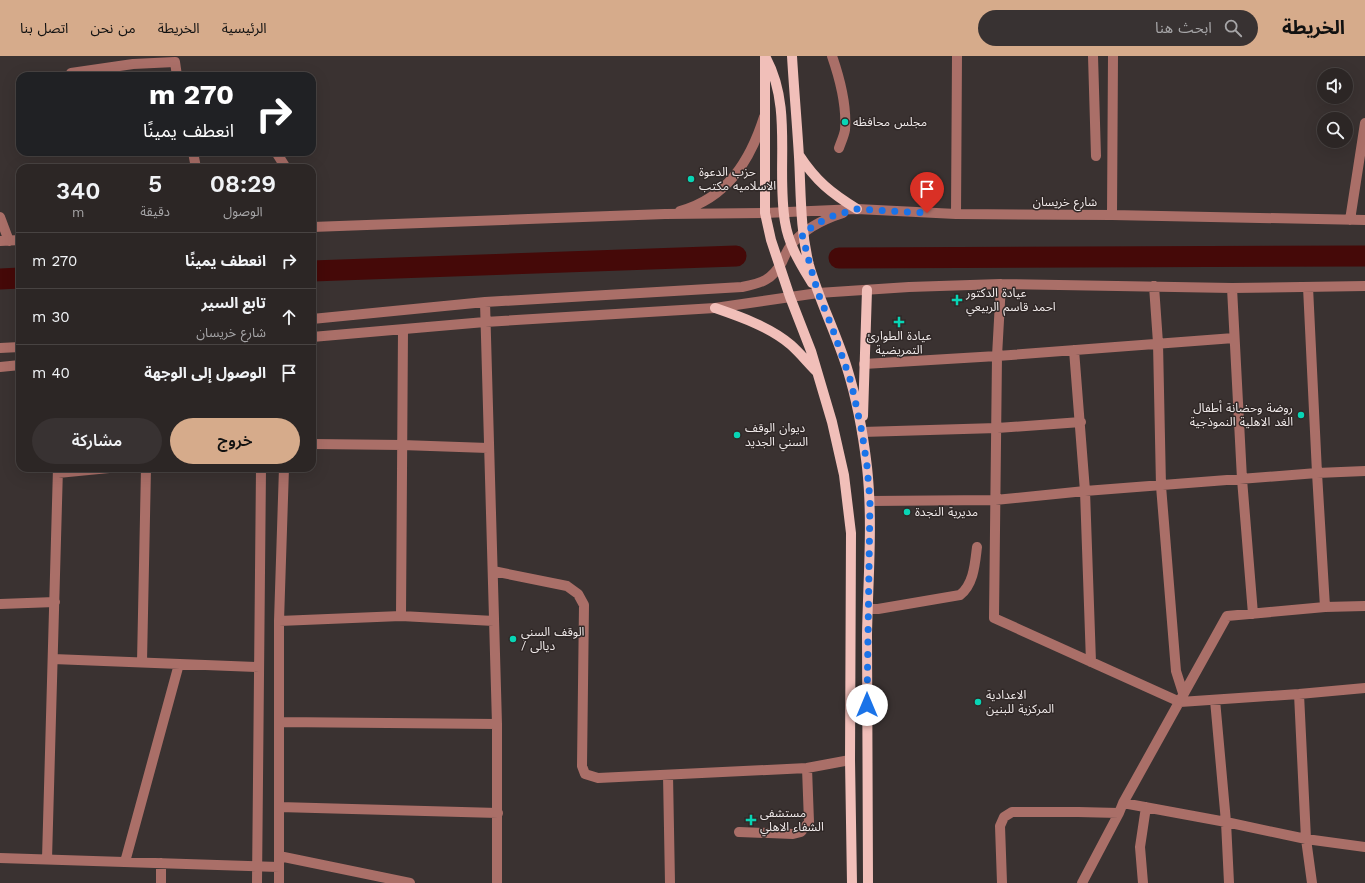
<!DOCTYPE html>
<html lang="ar">
<head>
<meta charset="utf-8">
<style>
	body { margin:0; font-family:"Work Sans","Noto Sans Arabic",sans-serif; background:#383232; color:#f1f3f6; direction:rtl; height:100vh; display:flex; flex-direction:column; font-size:15px; white-space:nowrap }
	* { box-sizing:border-box; margin:0 }
	p { font-size:13px; color:#a6a5a7 }
	.icon { flex:none; width:22px; height:22px; fill:none; stroke:currentColor; stroke-width:2; stroke-linecap:round; stroke-linejoin:round }
	.map { position:relative; flex:1; overflow:hidden; direction:ltr }
	.side { position:absolute; left:16px; top:108px; width:300px; height:308px; display:flex; flex-direction:column; background:#2c2625; border-radius:12px; box-shadow:0 4px 16px #0002,0 0 0 1px #484342; direction:rtl }
	.side>* { flex:none }
	.hud { position:absolute; left:16px; top:16px; width:300px; height:84px; border-radius:12px; box-shadow:0 4px 16px #0002,0 0 0 1px #484342; direction:rtl; background:#202124; color:#fff; overflow:hidden }
	.tools { position:absolute; left:1317px; top:12px; display:grid; gap:8px }
	.tools a { display:grid; place-items:center; width:36px; height:36px; border-radius:50%; background:#2c2625; box-shadow:0 4px 16px #0002,0 0 0 1px #484342; font-size:20px }
	.pin { position:absolute; display:grid; place-items:center; width:34px; height:34px; color:#fff; margin:-41px -17px; border-radius:50% 50% 50% 0; rotate:-45deg; box-shadow:0 0 4px #0007 }
	.pin .icon { rotate:45deg }
	.me { position:absolute; width:44px; margin:-22px; rotate:0deg; stroke-linejoin:round; filter:drop-shadow(0 0 3px #0008) }
	.turn { display:flex; align-items:center; gap:14px; height:84px; padding:0 16px; font-size:18px }
	.turn .icon { width:52px; height:52px; stroke-width:2.5 }
	.turn b { display:block; font-size:28px; line-height:34px }
	.eta { display:flex; justify-content:space-evenly; align-items:center; height:68px; text-align:center }
	.eta b { font-size:24px; font-weight:600; line-height:28px }
	.primary-button { display:flex; gap:8px; margin-top:auto; padding:8px 16px }
	.primary-button a { flex:1; height:46px; border-radius:24px; background:#d6ab8b; color:#111; font-size:16px; font-weight:600; line-height:46px; text-align:center }
	.primary-button a+a { background:#383232; color:#f1f3f6 }
	ul { padding:0; list-style:none }
	li { display:flex; align-items:center; gap:12px; height:56px; padding:0 16px; border-top:1px solid #484342 }
	li div { flex:1 }
	li b { display:block; font-size:15px }
	li em { font-style:normal }
	header { display:flex; align-items:center; gap:24px; box-sizing:border-box; height:56px; padding:0 20px; background:#d6ab8b; color:#111 }
	header strong { font-size:19px }
	nav { display:flex; gap:22px; margin-inline-start:auto; font-size:14px }
	.search { width:280px; height:36px; background:#383232; display:flex; align-items:center; gap:10px; box-sizing:border-box; padding:0 14px; border-radius:22px; color:#a6a5a7; font-size:15px }
	.map>svg:first-child { display:block }
	.lines { fill:none; stroke-linecap:round; stroke-linejoin:round }
	.river { stroke:#450908; stroke-width:21 }
	.minor { stroke:#aa6f68; stroke-width:10 }
	.major { stroke:#f1bfb9; stroke-width:10 }
	.route { stroke:#1a73e8; stroke-width:7; stroke-dasharray:0 12.6 }
	.poi-dot { fill:#08d5b5; stroke:#302827; stroke-width:1.5 }
	.labels { text-anchor:middle; stroke-width:3; stroke-linejoin:round; paint-order:stroke }
	.poi-label { font-size:12px; fill:#f1ebeb; stroke:#302827; text-anchor:start }
	.street-label { font-size:12px; fill:#f1ebeb; stroke:#302827 }
</style>
</head>
<body>
<header>
<strong>الخريطة</strong>
<div class="search"><svg class="icon" aria-label="search" viewBox="0 0 24 24"><circle cx="10" cy="10" r="6"/><path d="M15 15l6 6"/></svg>ابحث هنا</div>
<nav><a>الرئيسية</a><a>الخريطة</a><a>من نحن</a><a>اتصل بنا</a></nav>
</header>
<div class="map">
<svg width="1365" height="827" viewBox="0 0 1365 827">
	<rect width="100%" height="100%" fill="#3a3231"/>
	<g class="lines">
		<path class="river" d="M839,202L1365,200
			M312,215L736,200
			M0,223L20,222"/>
		<path class="minor" d="M832,0C840,23 847,49 845,74C844,80 841,86 839,92
			M1093,0L1096,100
			M71,17L133,8L175,6L177,20
			M193,96L196,112
			M276,96L286,112
			M680,155C727,142 750,105 764,61
			M956,158L957,0
			M1112,159L1113,0
			M0,161L9,185
			M1350,164L1365,67
			M312,171L665,158L765,157L857,153L956,158L1112,159L1365,164
			M0,185L20,184
			M1001,228L997,300L994,562L1180,646L1299,638L1365,632
			M1154,230L1158,287L1161,430L1176,615L1183,637
			M1308,231L1317,417L1325,551
			M1232,232L1242,423L1253,558
			M485,246L497,668V827
			M312,263L485,246L742,231C762,227 772,224 782,206C785,200 787,194 791,189C804,173 824,163 843,157
			M312,281L485,266L715,252L818,237L909,231L1001,228L1232,232L1365,230
			M0,292L20,291
			M1074,294L1085,435L1091,606
			M864,308L997,300L1234,282
			M0,311L20,309
			M862,376L997,372L1081,366
			M312,388L402,389L488,392
			M58,417L109,412
			M870,445L995,444L1085,435L1317,417L1365,415
			M493,515L567,530L578,538L584,549L582,710L585,718L598,722L807,712L850,704
			M0,548L55,546
			M868,553H878L960,539C974,528 975,507 977,491
			M401,560L403,274
			M279,565L401,560L494,565
			M53,603L259,611
			M142,606L146,412
			M1299,638L1306,783L1312,827
			M1215,644L1226,766L1229,827
			M279,666L497,668
			M668,719L670,827
			M1123,747L1226,766L1306,783L1365,791
			M279,751L498,757
			M739,776L793,778L801,776L809,766L807,712
			M279,800L410,827
			M0,802L279,811
			M47,803L58,412
			M125,806L179,608
			M161,827V807
			M257,827L261,412
			M279,827V565L284,412
			M1002,827L1000,770L1004,761L1012,756H1078L1119,757
			M1082,827L1119,757L1123,747L1227,560L1325,551L1365,550
			M1143,827L1140,791L1146,751"/>
		<path class="major" d="M765,0V157L771,184L790,241L811,295L832,366L844,419L851,477L850,704L852,827
			M792,0C794,34 797,67 799,101C801,137 800,173 809,209C819,244 836,277 847,312C857,344 863,377 867,411C873,466 868,523 867,579C867,662 868,744 868,827
			M766,2C793,52 776,112 785,166C789,190 800,207 812,227
			M799,99C816,125 831,137 857,153
			M715,252C741,261 770,271 791,289C800,297 808,307 817,316
			M863,360L867,234"/>
	</g>
	<g class="lines">
		<path class="route" d="M867,649L870,445L867,410L862,376L851,326L832,271L818,237L810,209L802,178L818,167L833,160L857,153L927,157"/>
	</g>
	<g class="poi-dot">
		<circle cx="845" cy="66" r="4"/>
		<circle cx="691" cy="123" r="4"/>
		<path d="M955 238h4v4h4v4h-4v4h-4v-4h-4v-4h4z"/>
		<path d="M897 260h4v4h4v4h-4v4h-4v-4h-4v-4h4z"/>
		<circle cx="1301" cy="359" r="4"/>
		<circle cx="737" cy="379" r="4"/>
		<circle cx="907" cy="456" r="4"/>
		<circle cx="513" cy="583" r="4"/>
		<circle cx="978" cy="646" r="4"/>
		<path d="M749 758h4v4h4v4h-4v4h-4v-4h-4v-4h4z"/>
	</g>
	<g class="labels">
		<g class="poi-label">
			<text x="853" y="70">مجلس محافظه</text>
			<text x="699" y="120">حزب الدعوة<tspan x="699" dy="14">الاسلاميه مكتب</tspan></text>
			<text x="966" y="241">عيادة الدكتور<tspan x="966" dy="14">احمد قاسم الربيعي</tspan></text>
			<text x="899" y="284" text-anchor="middle">عيادة الطوارئ<tspan x="899" dy="14">التمريضية</tspan></text>
			<text x="1293" y="356" text-anchor="end">روضة وحضانة أطفال<tspan x="1293" dy="14">الغد الاهلية النموذجية</tspan></text>
			<text x="745" y="376">ديوان الوقف<tspan x="745" dy="14">السني الجديد</tspan></text>
			<text x="915" y="460">مديرية النجدة</text>
			<text x="521" y="580">الوقف السني<tspan x="521" dy="14">/ ديالى</tspan></text>
			<text x="986" y="643">الاعدادية<tspan x="986" dy="14">المركزية للبنين</tspan></text>
			<text x="760" y="761">مستشفى<tspan x="760" dy="14">الشفاء الاهلي</tspan></text>
		</g>
		<g class="street-label">
			<text x="1065" y="150">شارع خريسان</text>
		</g>
	</g>
</svg>
<div class="tools">
<a><svg class="icon" aria-label="sound" viewBox="0 0 24 24"><path d="M4 9h4l5-4v14l-5-4H4zM17 9q2 3 0 6"/></svg></a>
<a><svg class="icon" aria-label="search" viewBox="0 0 24 24"><circle cx="10" cy="10" r="6"/><path d="M15 15l6 6"/></svg></a>
</div>
<div class="pin" style="left:927px;top:157px;background:#d93025"><svg class="icon" aria-label="arrive" viewBox="0 0 24 24"><path d="M6 21V4h12l-3 4 3 4H6"/></svg></div>
<svg class="me" style="left:867px;top:649px" viewBox="-20 -20 40 40"><circle r="19" fill="#fff"/><path d="M0-13L10 11 0 6-10 11z" fill="#1a73e8"/></svg>
<div class="hud">
<div class="turn"><svg class="icon" aria-label="right" viewBox="0 0 24 24"><path d="M7 20v-9h11M14 6l5 5-5 5"/></svg><div><b>270 m</b>انعطف يمينًا</div></div>
</div>
<section class="side">
<div class="eta">
<div><b>08:29</b><p>الوصول</p></div>
<div><b>5</b><p>دقيقة</p></div>
<div><b>340</b><p>m</p></div>
</div>
<ul>
<li><svg class="icon" aria-label="right" viewBox="0 0 24 24"><path d="M7 20v-9h11M14 6l5 5-5 5"/></svg><div><b>انعطف يمينًا</b></div><em>270 m</em></li>
<li><svg class="icon" aria-label="ahead" viewBox="0 0 24 24"><path d="M12 20V5M6 11l6-6 6 6"/></svg><div><b>تابع السير</b><p>شارع خريسان</p></div><em>30 m</em></li>
<li><svg class="icon" aria-label="arrive" viewBox="0 0 24 24"><path d="M6 21V4h12l-3 4 3 4H6"/></svg><div><b>الوصول إلى الوجهة</b></div><em>40 m</em></li>
</ul>
<div class="primary-button"><a>خروج</a><a>مشاركة</a></div>
</section>
</div>
</body>
</html>
